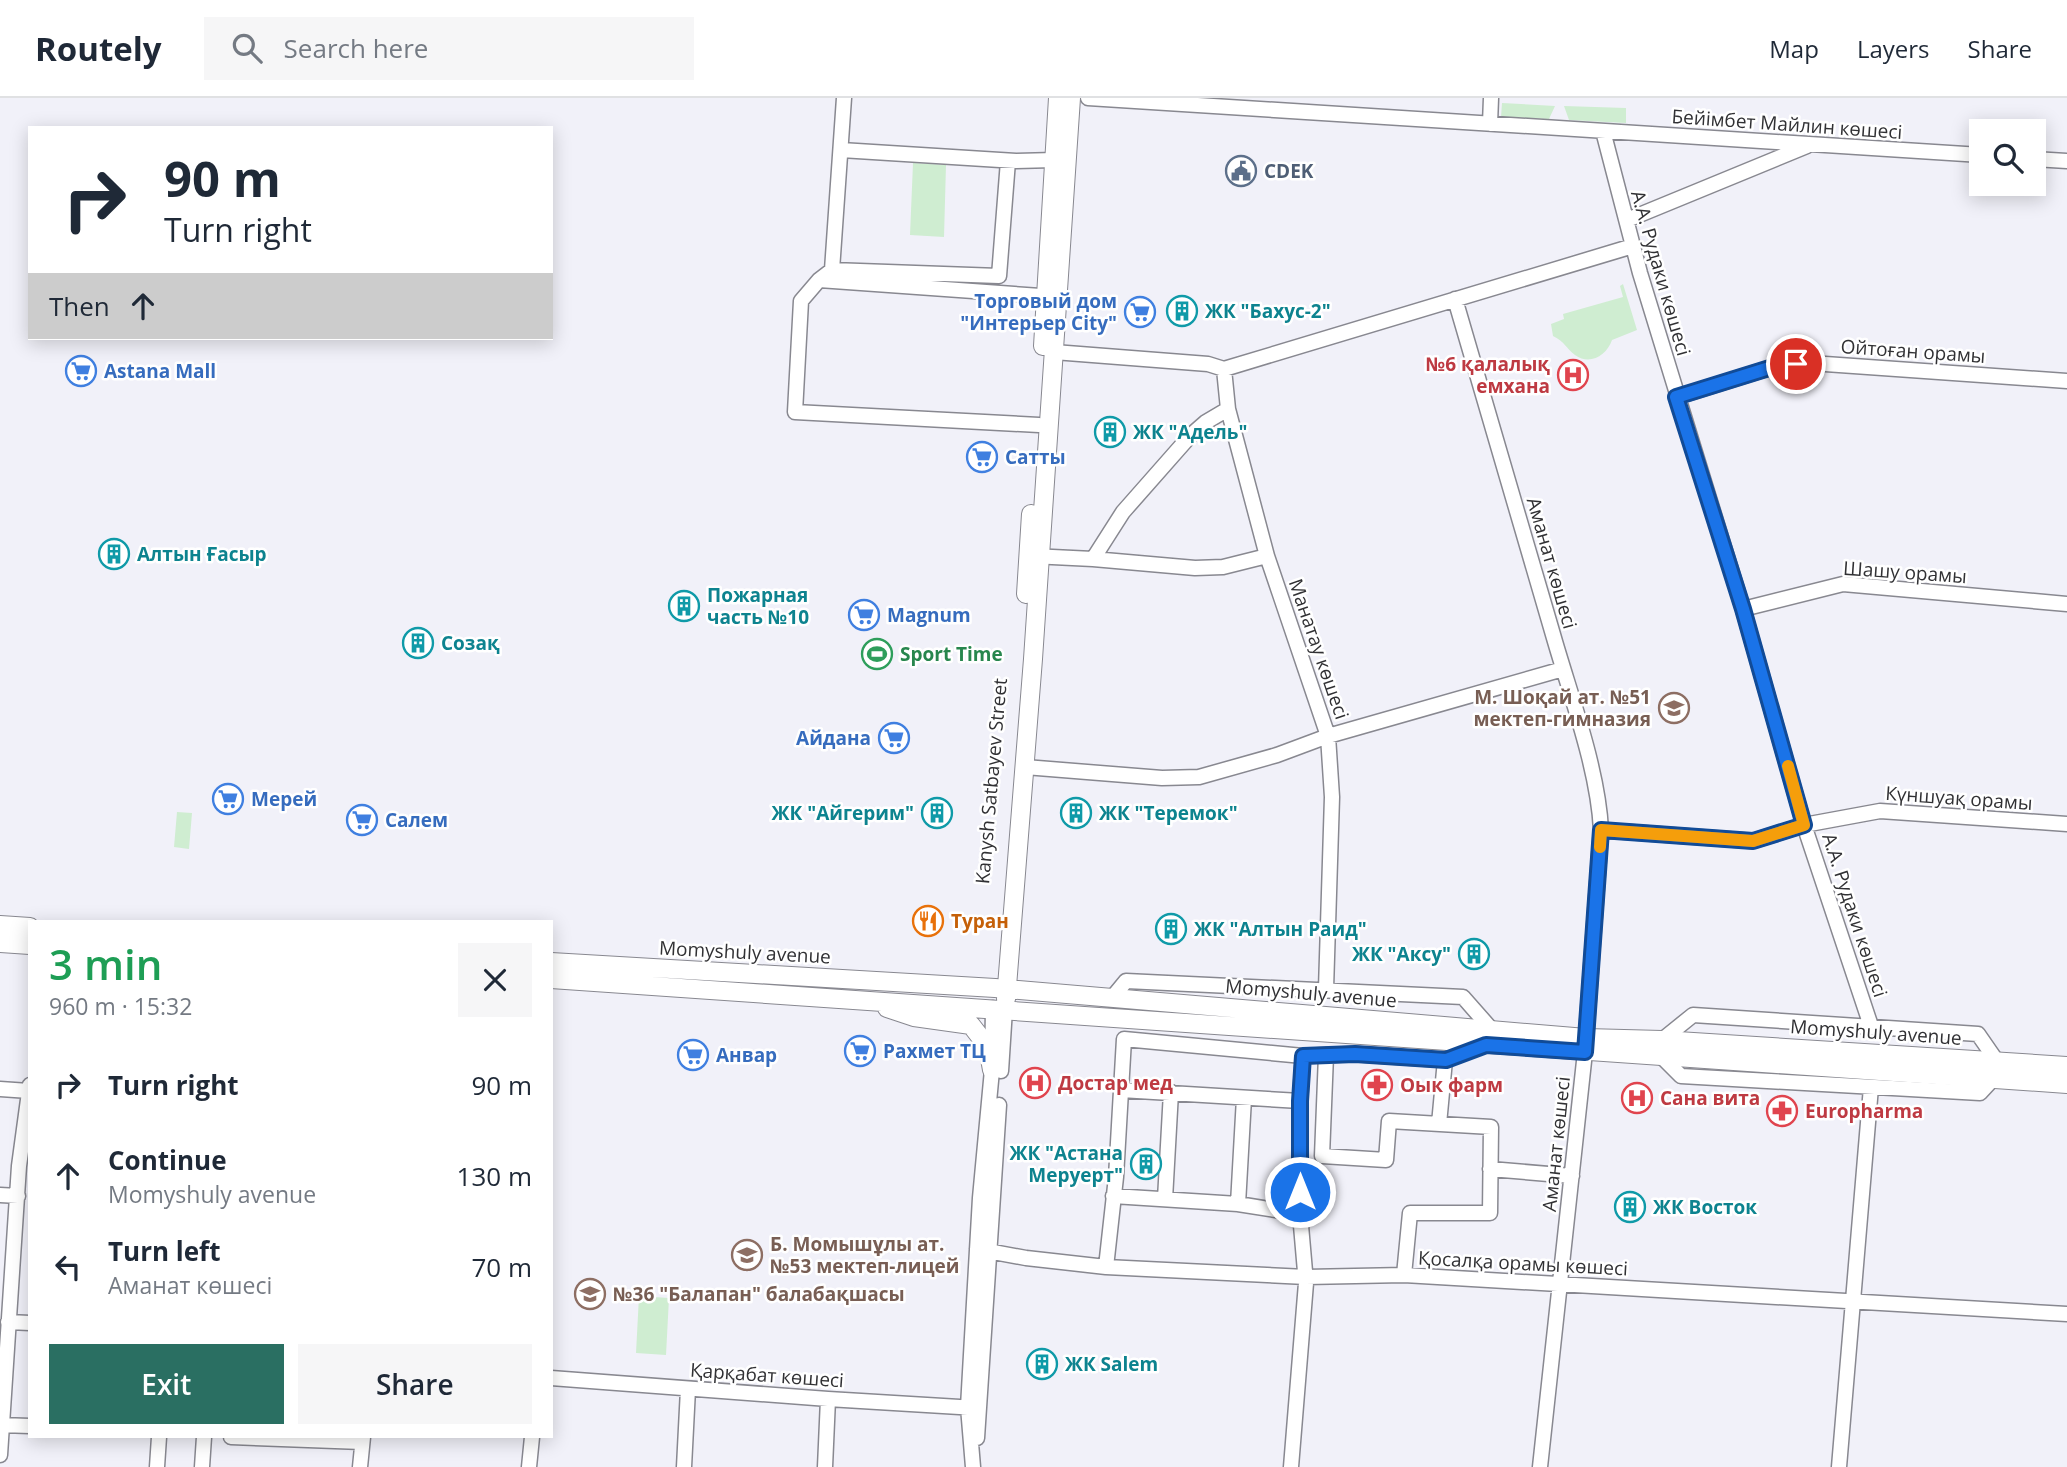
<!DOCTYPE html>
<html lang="en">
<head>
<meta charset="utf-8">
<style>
	body { margin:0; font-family:"Open Sans",sans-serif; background:#f6f6f7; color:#1f2937; height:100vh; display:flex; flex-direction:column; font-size:26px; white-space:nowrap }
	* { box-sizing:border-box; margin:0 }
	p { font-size:23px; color:#747a83 }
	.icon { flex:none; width:38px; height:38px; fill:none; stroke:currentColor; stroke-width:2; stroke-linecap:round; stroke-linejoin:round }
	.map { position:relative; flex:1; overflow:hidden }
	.side { position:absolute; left:28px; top:822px; width:525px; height:518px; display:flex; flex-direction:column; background:#fff; border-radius:0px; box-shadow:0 4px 18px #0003 }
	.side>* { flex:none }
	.guide { position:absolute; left:28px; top:28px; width:525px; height:214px; border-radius:0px; box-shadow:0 4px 18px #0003; background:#fff; color:#1f2937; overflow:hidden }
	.buttons { position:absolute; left:1969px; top:21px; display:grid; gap:14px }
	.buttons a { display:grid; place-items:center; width:77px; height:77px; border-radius:0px; background:#fff; box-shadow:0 4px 18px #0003; font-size:35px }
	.pin { position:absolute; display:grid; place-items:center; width:60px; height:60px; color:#fff; margin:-30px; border:4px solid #fff; border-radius:50%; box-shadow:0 2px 7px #0007 }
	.me { position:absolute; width:77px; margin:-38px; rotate:0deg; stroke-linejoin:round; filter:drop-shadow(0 0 5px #0008) }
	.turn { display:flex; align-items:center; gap:24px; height:147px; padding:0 21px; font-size:32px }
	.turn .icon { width:91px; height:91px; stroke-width:2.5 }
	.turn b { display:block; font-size:49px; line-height:60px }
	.then { display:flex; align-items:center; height:66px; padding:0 21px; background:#0003; gap:14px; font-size:26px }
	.round { display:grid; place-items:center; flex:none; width:74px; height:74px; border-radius:0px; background:#f6f6f7 }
	.headline { display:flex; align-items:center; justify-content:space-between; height:119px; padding:0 21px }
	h1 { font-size:42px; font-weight:600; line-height:52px; color:#1e9e55 }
	.primary-button { display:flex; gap:14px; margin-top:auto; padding:14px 21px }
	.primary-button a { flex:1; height:80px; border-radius:0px; background:#2a6f62; color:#fff; font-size:28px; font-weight:600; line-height:80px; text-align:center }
	.primary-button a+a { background:#f6f6f7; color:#1f2937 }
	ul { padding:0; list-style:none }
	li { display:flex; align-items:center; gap:21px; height:91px; padding:0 21px }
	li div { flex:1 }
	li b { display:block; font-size:26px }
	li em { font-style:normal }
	header { display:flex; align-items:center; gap:42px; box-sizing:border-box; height:98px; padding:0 35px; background:#fff; border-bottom:2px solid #e0e1e3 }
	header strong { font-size:33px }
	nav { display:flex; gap:38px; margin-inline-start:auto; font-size:24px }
	.search { width:490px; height:63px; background:#f6f6f7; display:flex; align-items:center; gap:18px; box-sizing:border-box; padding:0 24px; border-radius:0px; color:#747a83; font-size:26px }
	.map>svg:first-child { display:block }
	.green { fill:#cfedd1 }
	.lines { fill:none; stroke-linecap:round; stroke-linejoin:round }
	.minor-casing { stroke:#888890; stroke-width:17 }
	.major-casing { stroke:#888890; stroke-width:20 }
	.minor { stroke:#fff; stroke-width:14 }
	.major { stroke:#fff; stroke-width:18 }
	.route-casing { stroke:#114b97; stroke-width:18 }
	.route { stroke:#1a73e8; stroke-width:12 }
	.slow { stroke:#f59e0b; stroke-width:12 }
	.labels { text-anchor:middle; stroke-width:5; stroke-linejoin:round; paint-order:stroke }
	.street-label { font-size:19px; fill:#313134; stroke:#fff }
	.service-label { font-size:19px; font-weight:bold; fill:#4e5e75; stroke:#fff; text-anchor:start }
	.shop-label { font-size:19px; font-weight:bold; fill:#366cbe; stroke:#fff; text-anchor:start }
	.culture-label { font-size:19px; font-weight:bold; fill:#0d838f; stroke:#fff; text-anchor:start }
	.health-label { font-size:19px; font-weight:bold; fill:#be3a42; stroke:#fff; text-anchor:start }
	.leisure-label { font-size:19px; font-weight:bold; fill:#27864d; stroke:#fff; text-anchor:start }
	.education-label { font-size:19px; font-weight:bold; fill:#785e54; stroke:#fff; text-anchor:start }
	.food-label { font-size:19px; font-weight:bold; fill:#c56008; stroke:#fff; text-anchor:start }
</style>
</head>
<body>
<header>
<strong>Routely</strong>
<div class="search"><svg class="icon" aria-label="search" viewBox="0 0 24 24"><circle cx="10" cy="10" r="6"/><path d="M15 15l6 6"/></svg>Search here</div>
<nav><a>Map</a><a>Layers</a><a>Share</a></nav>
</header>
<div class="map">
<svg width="2067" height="1369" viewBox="0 0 2067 1369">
	<rect width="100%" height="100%" fill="#f1f1f9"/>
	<path class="green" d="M1502,5L1555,8L1549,21L1501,19Z
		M1564,8L1626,10V25L1569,22Z
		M913,65L946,67L944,139L910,137Z
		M1623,186L1637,232L1612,242C1607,257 1590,268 1575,257C1566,250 1565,244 1553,238L1551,226L1564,221L1563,216L1623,199L1620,188Z
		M177,714L192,715L189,751L174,749Z
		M639,1198L669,1200L666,1257L636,1255Z"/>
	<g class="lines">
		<g class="minor-casing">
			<path id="minor" d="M844,0L832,172L819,182L801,203L795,314L1039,327
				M1088,0L1981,57
				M1490,26L1491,0
				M1603,33L1640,175L1743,511L1804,727L1871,928
				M841,52L1016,63L1054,62
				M2034,61L2067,63
				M1627,122L1807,48
				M832,172L999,178L1008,63
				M819,182L1055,199
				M1455,201C1488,314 1521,427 1554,540C1571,599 1598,671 1601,732L1585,954L1540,1369
				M1054,254L1208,266L1224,271L1633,148
				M1224,271L1228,311L1267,458L1328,638L1332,699L1326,891
				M1677,299L1779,267L1811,265L2067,283
				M1032,458L1093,461L1123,414L1190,338L1206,324L1228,311
				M1093,461L1195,470L1223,469L1267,458
				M1743,511L1843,486L2067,506
				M1025,669L1162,680L1199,679L1277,657L1328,638L1563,571
				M1601,732L1753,743L1804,727L1880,713L2067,726
				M1112,900L1126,883L1463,899L1492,932
				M1662,942L1693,917L1978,936L1996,962
				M1326,957L1322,1058L1386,1062L1389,1023L1491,1029L1490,1115H1410L1404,1177
				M1662,959L1681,978L1980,995L1993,981
				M1001,973L1005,911
				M0,991L29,993
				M1121,992L1300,1003
				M1439,1026L1445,962
				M1490,1071L1572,1078
				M0,1097L18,1098
				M1113,1098L1238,1106L1300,1116
				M1165,1101L1171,994
				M1238,1106L1244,1000
				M977,1151L1026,1160L1106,1169L1306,1179L1404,1177L2067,1216
				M1106,1169L1116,1079L1124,941L1303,958L1355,956L1445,962L1485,947
				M8,1224L30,1225
				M551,1280L828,1301L976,1310
				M0,1327L30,1328
				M231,1339L362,1344
				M977,1340L999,1007
				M0,1357L19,1068L30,987
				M157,1369L159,1339
				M202,1369L204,1339
				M360,1369L363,1339
				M529,1369L532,1339
				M684,1369L688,1291
				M825,1369L828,1301
				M973,1369L968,1309L980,1100L992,972L993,910
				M1291,1369L1306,1185L1300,1116V1003L1303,958
				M1839,1369L1871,989"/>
		</g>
		<g class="major-casing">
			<path id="major" d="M1043,248L1058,0
				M1026,496L1031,416
				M0,827L30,829
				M0,845L30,847
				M551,864L995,890L1586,940L1662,942L2067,968
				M551,881L2067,986
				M1006,901L1033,561L1071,0
				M887,910L914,919L971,927L988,949L992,972"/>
		</g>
		<use href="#minor" class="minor"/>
		<use href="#major" class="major"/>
	</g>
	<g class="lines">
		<g class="route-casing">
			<path id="route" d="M1300,1094V1003L1303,958L1355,956L1446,962L1486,947L1585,954L1601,732L1753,743L1804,727L1743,511L1676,299L1779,267L1796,266"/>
		</g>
		<use href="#route" class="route"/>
		<path class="slow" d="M1600,749L1601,732L1753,743L1804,727L1788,668"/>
	</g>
	<defs>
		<g id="civic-ring" transform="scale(1.575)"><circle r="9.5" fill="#fff" stroke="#5c6f8a" stroke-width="1.5"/><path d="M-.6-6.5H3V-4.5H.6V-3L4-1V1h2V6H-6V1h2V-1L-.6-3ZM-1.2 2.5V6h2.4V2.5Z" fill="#5c6f8a"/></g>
		<g id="building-ring" transform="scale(1.575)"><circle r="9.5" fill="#fff" stroke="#0f9aa8" stroke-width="1.5"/><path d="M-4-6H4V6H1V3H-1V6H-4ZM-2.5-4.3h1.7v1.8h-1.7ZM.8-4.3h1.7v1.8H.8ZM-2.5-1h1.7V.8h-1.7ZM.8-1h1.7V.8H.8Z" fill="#0f9aa8"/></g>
		<g id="supermarket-ring" transform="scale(1.575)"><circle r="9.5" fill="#fff" stroke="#3f7fe0" stroke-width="1.5"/><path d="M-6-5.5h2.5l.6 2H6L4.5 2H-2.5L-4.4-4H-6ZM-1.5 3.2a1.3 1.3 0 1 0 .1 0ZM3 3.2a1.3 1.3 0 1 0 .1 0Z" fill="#3f7fe0"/></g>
		<g id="hospital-ring" transform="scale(1.575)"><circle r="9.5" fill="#fff" stroke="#e0444e" stroke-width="1.5"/><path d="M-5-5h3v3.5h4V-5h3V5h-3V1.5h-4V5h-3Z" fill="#e0444e"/></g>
		<g id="stadium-ring" transform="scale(1.575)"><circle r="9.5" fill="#fff" stroke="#2e9e5b" stroke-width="1.5"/><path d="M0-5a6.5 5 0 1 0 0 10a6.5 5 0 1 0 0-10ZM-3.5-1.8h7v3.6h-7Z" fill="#2e9e5b"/></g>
		<g id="school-ring" transform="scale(1.575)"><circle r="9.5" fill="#fff" stroke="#8d6e63" stroke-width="1.5"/><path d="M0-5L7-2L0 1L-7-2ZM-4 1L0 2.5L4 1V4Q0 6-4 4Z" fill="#8d6e63"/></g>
		<g id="restaurant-ring" transform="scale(1.575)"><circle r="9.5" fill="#fff" stroke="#e8710a" stroke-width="1.5"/><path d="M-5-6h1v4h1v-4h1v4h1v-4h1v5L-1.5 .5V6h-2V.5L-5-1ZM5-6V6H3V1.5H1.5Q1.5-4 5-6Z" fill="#e8710a"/></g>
		<g id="pharmacy-ring" transform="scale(1.575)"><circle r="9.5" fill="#fff" stroke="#e0444e" stroke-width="1.5"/><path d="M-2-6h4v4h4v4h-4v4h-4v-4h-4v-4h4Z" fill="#e0444e"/></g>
	</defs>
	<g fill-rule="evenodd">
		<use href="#civic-ring" x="1241" y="73"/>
		<use href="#building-ring" x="1182" y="213"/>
		<use href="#supermarket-ring" x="1140" y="214"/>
		<use href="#supermarket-ring" x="81" y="273"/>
		<use href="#hospital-ring" x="1573" y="277"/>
		<use href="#building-ring" x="1110" y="334"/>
		<use href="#supermarket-ring" x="982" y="359"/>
		<use href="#building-ring" x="114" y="456"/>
		<use href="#building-ring" x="684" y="508"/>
		<use href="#supermarket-ring" x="864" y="517"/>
		<use href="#building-ring" x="418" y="545"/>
		<use href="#stadium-ring" x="877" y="556"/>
		<use href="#school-ring" x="1674" y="610"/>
		<use href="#supermarket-ring" x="894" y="640"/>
		<use href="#supermarket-ring" x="228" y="701"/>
		<use href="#building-ring" x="937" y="715"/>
		<use href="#building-ring" x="1076" y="715"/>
		<use href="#supermarket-ring" x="362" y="722"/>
		<use href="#restaurant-ring" x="928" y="823"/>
		<use href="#building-ring" x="1171" y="831"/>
		<use href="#building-ring" x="1474" y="856"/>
		<use href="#supermarket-ring" x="860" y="953"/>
		<use href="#supermarket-ring" x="693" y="957"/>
		<use href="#hospital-ring" x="1035" y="985"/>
		<use href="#pharmacy-ring" x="1377" y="987"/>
		<use href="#hospital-ring" x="1637" y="1000"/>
		<use href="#pharmacy-ring" x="1782" y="1013"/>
		<use href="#building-ring" x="1146" y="1066"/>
		<use href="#building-ring" x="1630" y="1109"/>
		<use href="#school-ring" x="747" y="1157"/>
		<use href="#school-ring" x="590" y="1196"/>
		<use href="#building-ring" x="1042" y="1266"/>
	</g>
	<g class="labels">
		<g class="street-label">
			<text transform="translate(1787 26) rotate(4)" y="7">Бейімбет Майлин көшесі</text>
			<text transform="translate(1661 175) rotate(74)" y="7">А.А. Рудаки көшесі</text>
			<text transform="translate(1913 253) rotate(4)" y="7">Ойтоған орамы</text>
			<text transform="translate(1552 465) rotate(74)" y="7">Аманат көшесі</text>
			<text transform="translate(1905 474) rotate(4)" y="7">Шашу орамы</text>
			<text transform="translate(1319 551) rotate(71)" y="7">Манатау көшесі</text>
			<text transform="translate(991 683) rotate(-85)" y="7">Kanysh Satbayev Street</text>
			<text transform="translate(1959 700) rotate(4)" y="7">Күншуақ орамы</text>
			<text transform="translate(1855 817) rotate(72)" y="7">А.А. Рудаки көшесі</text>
			<text transform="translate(745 854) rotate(3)" y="7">Momyshuly avenue</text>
			<text transform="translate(1311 895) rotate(5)" y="7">Momyshuly avenue</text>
			<text transform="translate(1876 934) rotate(4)" y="7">Momyshuly avenue</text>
			<text transform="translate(1556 1046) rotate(-84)" y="7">Аманат көшесі</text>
			<text transform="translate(1523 1165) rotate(3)" y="7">Қосалқа орамы көшесі</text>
			<text transform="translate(767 1277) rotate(4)" y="7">Қарқабат көшесі</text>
		</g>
		<g class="service-label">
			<text x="1264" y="80">CDEK</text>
		</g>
		<g class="shop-label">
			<text x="1117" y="210" text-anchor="end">Торговый дом<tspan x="1117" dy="22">"Интерьер City"</tspan></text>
			<text x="104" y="280">Astana Mall</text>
			<text x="1005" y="366">Сатты</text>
			<text x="887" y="524">Magnum</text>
			<text x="871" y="647" text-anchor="end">Айдана</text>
			<text x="251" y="708">Мерей</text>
			<text x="385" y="729">Салем</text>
			<text x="883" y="960">Рахмет ТЦ</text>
			<text x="716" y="964">Анвар</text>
		</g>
		<g class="culture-label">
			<text x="1205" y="220">ЖК "Бахус-2"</text>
			<text x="1133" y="341">ЖК "Адель"</text>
			<text x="137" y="463">Алтын Ғасыр</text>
			<text x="707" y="504">Пожарная<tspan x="707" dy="22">часть №10</tspan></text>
			<text x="441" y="552">Созақ</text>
			<text x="914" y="722" text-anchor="end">ЖК "Айгерим"</text>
			<text x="1099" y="722">ЖК "Теремок"</text>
			<text x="1194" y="838">ЖК "Алтын Раид"</text>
			<text x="1451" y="863" text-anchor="end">ЖК "Аксу"</text>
			<text x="1123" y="1062" text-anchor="end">ЖК "Астана<tspan x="1123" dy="22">Меруерт"</tspan></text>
			<text x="1653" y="1116">ЖК Восток</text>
			<text x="1065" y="1273">ЖК Salem</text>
		</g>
		<g class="health-label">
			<text x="1550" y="273" text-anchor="end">№6 қалалық<tspan x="1550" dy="22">емхана</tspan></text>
			<text x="1058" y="992">Достар мед</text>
			<text x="1400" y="994">Оык фарм</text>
			<text x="1660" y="1007">Сана вита</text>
			<text x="1805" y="1020">Europharma</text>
		</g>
		<g class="leisure-label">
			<text x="900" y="563">Sport Time</text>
		</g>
		<g class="education-label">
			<text x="1651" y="606" text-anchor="end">М. Шоқай ат. №51<tspan x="1651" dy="22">мектеп-гимназия</tspan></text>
			<text x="770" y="1153">Б. Момышұлы ат.<tspan x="770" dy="22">№53 мектеп-лицей</tspan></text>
			<text x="613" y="1203">№36 "Балапан" балабақшасы</text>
		</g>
		<g class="food-label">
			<text x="951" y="830">Туран</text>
		</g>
	</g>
</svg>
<div class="buttons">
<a><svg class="icon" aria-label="search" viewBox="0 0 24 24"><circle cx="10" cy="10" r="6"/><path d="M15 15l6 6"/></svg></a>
</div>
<div class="pin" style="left:1796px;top:266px;background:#d93025"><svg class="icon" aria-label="arrive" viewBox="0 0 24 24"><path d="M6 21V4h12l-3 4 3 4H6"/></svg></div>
<svg class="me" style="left:1300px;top:1094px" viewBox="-20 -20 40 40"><circle r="17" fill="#1a73e8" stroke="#fff" stroke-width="3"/><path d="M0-11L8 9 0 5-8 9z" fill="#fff"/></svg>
<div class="guide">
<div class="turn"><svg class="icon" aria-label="right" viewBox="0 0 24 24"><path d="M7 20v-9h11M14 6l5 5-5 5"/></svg><div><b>90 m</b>Turn right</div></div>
<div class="then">Then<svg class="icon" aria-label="ahead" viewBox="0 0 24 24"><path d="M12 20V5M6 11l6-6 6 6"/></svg></div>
</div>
<section class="side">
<div class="headline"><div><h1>3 min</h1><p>960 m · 15:32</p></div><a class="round"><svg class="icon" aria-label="close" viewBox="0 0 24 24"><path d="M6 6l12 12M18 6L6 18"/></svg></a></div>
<ul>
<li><svg class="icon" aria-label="right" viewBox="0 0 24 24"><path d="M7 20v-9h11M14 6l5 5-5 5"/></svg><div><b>Turn right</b></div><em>90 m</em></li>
<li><svg class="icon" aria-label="ahead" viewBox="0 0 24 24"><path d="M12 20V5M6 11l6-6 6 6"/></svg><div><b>Continue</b><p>Momyshuly avenue</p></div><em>130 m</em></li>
<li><svg class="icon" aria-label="left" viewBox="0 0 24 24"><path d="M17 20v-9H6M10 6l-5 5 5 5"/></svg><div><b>Turn left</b><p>Аманат көшесі</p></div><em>70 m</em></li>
</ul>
<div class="primary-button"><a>Exit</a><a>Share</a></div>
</section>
</div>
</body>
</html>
